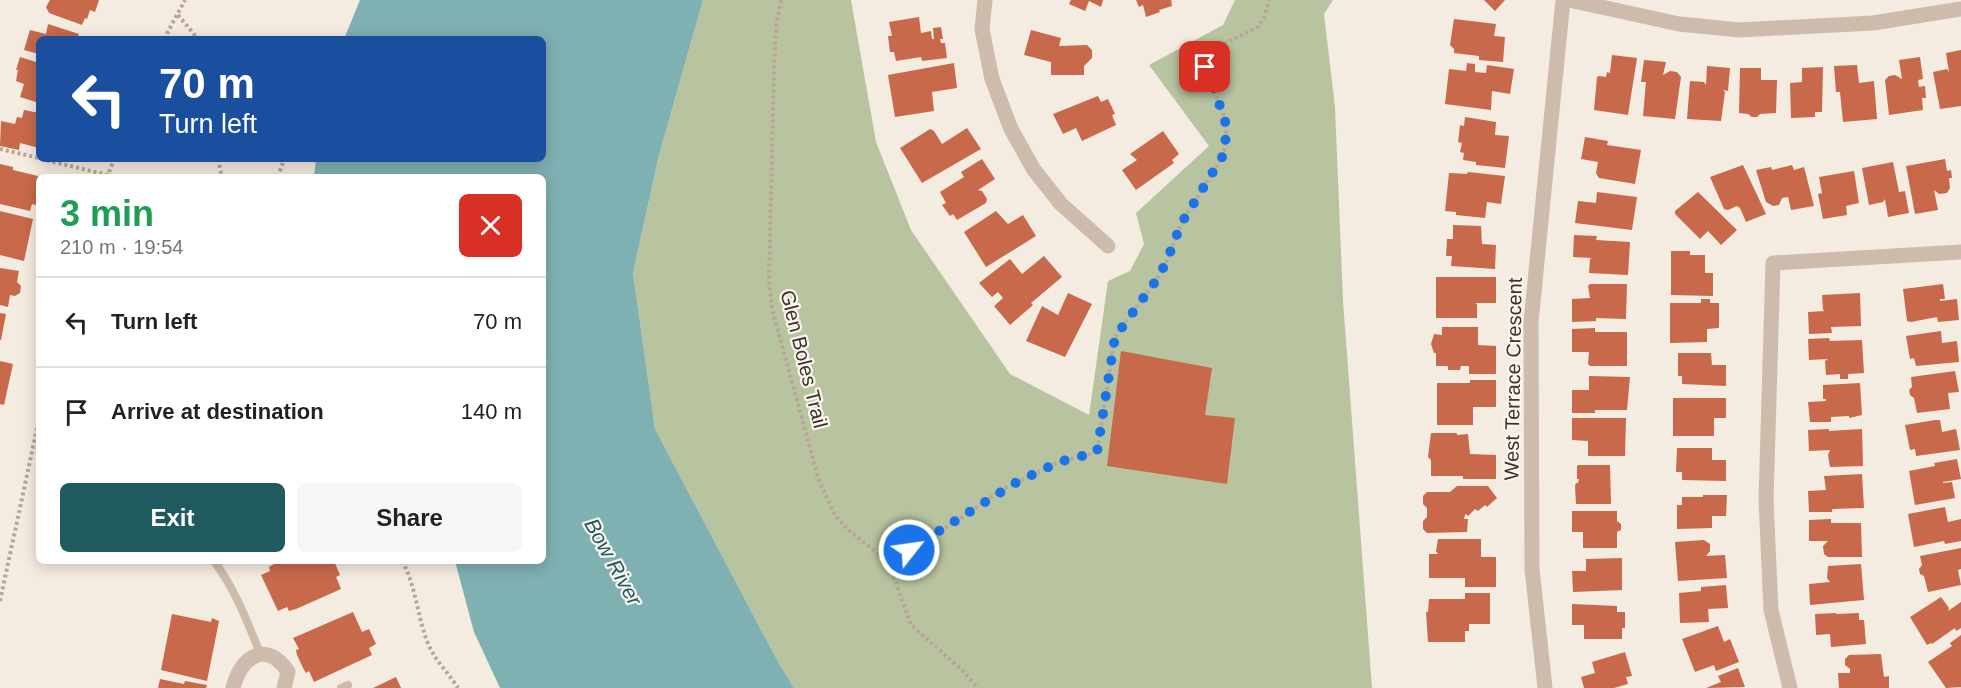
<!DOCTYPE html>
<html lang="en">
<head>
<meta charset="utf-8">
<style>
	body { margin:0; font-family:Arial,sans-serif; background:#f6f6f6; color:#222; height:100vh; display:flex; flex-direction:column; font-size:22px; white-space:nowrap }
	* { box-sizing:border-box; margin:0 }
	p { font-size:20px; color:#767676 }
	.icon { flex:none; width:33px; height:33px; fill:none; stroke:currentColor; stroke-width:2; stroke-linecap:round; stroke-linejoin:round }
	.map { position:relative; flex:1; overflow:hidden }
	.sheet { position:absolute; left:36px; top:174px; width:510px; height:390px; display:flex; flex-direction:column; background:#fff; border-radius:9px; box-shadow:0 3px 15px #0003 }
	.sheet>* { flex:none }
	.hud { position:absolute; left:36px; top:36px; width:510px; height:126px; border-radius:9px; box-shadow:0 3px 15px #0003; background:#1a4fa0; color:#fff; overflow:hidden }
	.pin { position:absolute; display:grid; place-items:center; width:51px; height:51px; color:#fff; margin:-26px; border-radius:12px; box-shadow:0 3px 9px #0006 }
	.me { position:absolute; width:66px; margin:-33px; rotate:60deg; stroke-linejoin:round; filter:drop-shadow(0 0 4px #0008) }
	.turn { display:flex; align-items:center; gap:21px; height:126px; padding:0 24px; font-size:27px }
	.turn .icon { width:78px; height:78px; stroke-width:2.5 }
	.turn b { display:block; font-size:42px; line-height:51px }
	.round { display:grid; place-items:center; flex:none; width:63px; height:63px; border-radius:9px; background:#f6f6f6 }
	.overview { display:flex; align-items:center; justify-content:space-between; height:102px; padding:0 24px }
	h1 { font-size:36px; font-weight:600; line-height:45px; color:#1e9e55 }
	.action { display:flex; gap:12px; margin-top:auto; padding:12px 24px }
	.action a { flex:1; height:69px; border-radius:9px; background:#1f5a5e; color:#fff; font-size:24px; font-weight:600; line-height:69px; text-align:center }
	.action a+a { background:#f6f6f6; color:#222 }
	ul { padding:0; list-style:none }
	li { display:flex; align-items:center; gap:18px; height:90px; padding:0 24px; border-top:2px solid #e0e0e0 }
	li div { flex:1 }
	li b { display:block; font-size:22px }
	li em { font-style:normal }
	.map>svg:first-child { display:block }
	.green { fill:#b8c4a0 }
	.water { fill:#7fb0b2 }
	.building { fill:#c8694b }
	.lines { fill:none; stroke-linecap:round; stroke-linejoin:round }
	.path { stroke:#b9a596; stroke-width:4; stroke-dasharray:3 3; stroke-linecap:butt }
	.service { stroke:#cdbbac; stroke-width:8 }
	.minor { stroke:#cdbbac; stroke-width:15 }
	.route { stroke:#1a73e8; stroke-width:10; stroke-dasharray:0 18 }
	.labels { text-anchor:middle; stroke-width:4.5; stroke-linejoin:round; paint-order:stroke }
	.street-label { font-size:20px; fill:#3b302b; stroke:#fbf5ee }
	.water-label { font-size:21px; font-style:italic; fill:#1f5a5e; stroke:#fbf5ee }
</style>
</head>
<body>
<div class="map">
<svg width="1961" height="688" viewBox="0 0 1961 688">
	<rect width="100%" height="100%" fill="#f4ebe1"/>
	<path class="green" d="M703,0H851L876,142L911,230L1010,374L1089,415L1108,281L1130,271L1144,244L1136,213L1209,146L1149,65L1223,25L1235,0H1333L1324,14L1335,107L1343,301L1372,688H794L777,660L655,429L633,273L659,155Z"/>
	<path class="water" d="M360,0H703L659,155L633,273L655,429L777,660L794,688H500L474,632L455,561H543V177H314L316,159H543V39H344Z"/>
	<path class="building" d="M50,0H99L95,12L90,10L87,19L85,18L82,25L49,13L46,7Z
		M1071,0H1103L1101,7L1089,1L1085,11L1069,4Z
		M1136,0H1171L1172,6L1159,10L1160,12L1146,17L1143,5L1139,7Z
		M1484,0H1505L1495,11Z
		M919,17L921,33L931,31L932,39H934L933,28L941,27L943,39H940L941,43H945L947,58L922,61L921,57L896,61L894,52H890L888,36H892L889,22Z
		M1454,19L1496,24L1494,36L1505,37L1503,62L1479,60V56L1454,53V49L1450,45Z
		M48,24L79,34L77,39H39V54L24,50L30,30L46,34Z
		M1031,30L1061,38L1059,46L1087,45L1092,50V58L1084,66V75H1051V62L1024,55Z
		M1961,50V106L1940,109L1933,72L1947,69L1949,72L1946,53Z
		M1612,55L1637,58L1628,115L1594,110L1597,77L1599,76L1606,77L1607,72L1610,73Z
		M20,57L39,63V103L20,97L24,84L16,81L18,70H16Z
		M1920,57L1923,79L1918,80L1919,87L1925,86L1926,98H1922L1923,110L1889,115L1885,80L1889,76L1895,75L1902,79L1899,60Z
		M1644,60L1666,62L1663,75L1670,71L1677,72L1681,77L1675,119L1643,116L1646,82H1641Z
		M954,63L957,88L932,92L934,111L895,117L888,75Z
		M1467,63L1475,64V72L1486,73L1487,65L1514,69L1510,94L1492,91L1491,110L1445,104L1449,69L1466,71Z
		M1857,65L1859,83L1874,81L1877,119L1843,122L1840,92H1836L1834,66Z
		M1707,66L1730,68L1728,91L1723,90L1725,92L1721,121L1687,119L1690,81L1704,82L1706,85Z
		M1823,67L1822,112H1815V117L1791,118L1790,83L1802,82V68Z
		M1740,68H1761V80H1777L1776,113L1760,114L1757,117H1752L1748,114L1739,113Z
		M1098,96L1101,102L1108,99L1115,114L1112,115L1116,125L1082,141L1076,128L1063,134L1053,114Z
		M24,110L39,113V148L20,143L19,150L0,146L1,121L15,124L17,117L22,118Z
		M1465,117L1496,122L1495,135L1509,136L1505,168L1476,165V162L1463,160L1464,153L1460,152L1462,143L1458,142L1460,125L1464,126Z
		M967,128L981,149L922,183L900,148L930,129L934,131L942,144Z
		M1163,131L1179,154L1172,160L1174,163L1136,190L1122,170L1137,160L1130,154Z
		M1585,137L1608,141L1607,145L1641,150L1635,184L1599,178L1596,173L1598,162L1581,159Z
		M982,159L995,179L978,190L982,191L987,199L986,203L957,220L953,214L950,216L942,205L946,203L940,192L964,177L961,172Z
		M1945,159L1947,171L1951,170L1952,178H1949L1950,188L1947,193L1939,194L1934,190L1938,210L1915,214L1906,166Z
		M1893,162L1899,192L1905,191L1909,213L1888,217L1885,199L1883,202L1869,205L1862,168Z
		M0,164L13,167V170L38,176L36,188L39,189V206L32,204L30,211L0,204Z
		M1743,165L1766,214L1746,222L1740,208L1737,206L1728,210L1724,209L1710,177Z
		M1792,165L1794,170L1804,167L1814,206L1791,210L1788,197L1782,198L1779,205L1773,206L1766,202L1756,170L1771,167L1772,170Z
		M1854,171L1859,203L1846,206L1847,215L1823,219L1818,194L1822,193L1819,177Z
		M1468,172L1505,176L1501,204L1487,202L1485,218L1456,215V212L1445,211L1449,173L1467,174Z
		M1597,192L1637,197L1632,230L1575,223L1578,201L1596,203Z
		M1698,192L1737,230L1721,245L1708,231L1700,239L1675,214V211Z
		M0,211L33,219L24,261L0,255Z
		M996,211L1008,224L1023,215L1036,236L986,267L964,232Z
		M1453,225L1481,226L1482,244L1496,245L1495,269L1451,266L1452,256H1446L1447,239H1453Z
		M1574,235L1597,236L1596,240L1630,242L1628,275L1589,273L1590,259L1592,258L1573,257Z
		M1671,251H1690V255H1705V273H1713V296L1671,295Z
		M1044,256L1062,277L1031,303L1033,305L1010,325L994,306L1003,298L998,292L992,297L979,283L1010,259L1022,274Z
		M0,268L19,271L17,282L21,286L20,293L15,296L10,295L8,307L0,305Z
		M1436,277H1496V303H1475L1477,304V318H1436Z
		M1590,284H1627L1626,319L1596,318V321L1572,322V299L1590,298L1588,286Z
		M1943,284L1945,299H1940V301L1957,299L1959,320L1938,322L1937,317L1911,322L1907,321L1903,289Z
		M1068,293L1092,304L1065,357L1026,341L1042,306L1058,315Z
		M1860,293L1861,326L1831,327L1832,333L1809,334L1808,312L1825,311L1823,310L1822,295Z
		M1701,299H1710V303H1719V328L1707,329V342L1670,343V303H1701Z
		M0,313L6,314L1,340H0Z
		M1442,327H1478V345L1496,346V374H1469V366H1461L1460,370H1448V366H1436V353H1434L1431,344L1434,334L1442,335Z
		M1595,328V332H1627V366H1590L1588,364L1589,352H1572V329Z
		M1941,331L1942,343L1957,341L1959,362L1916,366L1914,358L1910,359L1906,336Z
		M1829,338L1830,341L1862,340L1864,373L1848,374V379H1840V374L1826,375L1825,361L1828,359L1809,360L1808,339Z
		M1121,351L1212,368L1205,415L1235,418L1227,484L1107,466Z
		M1678,353H1711L1712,365H1726V386L1682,384V376H1678Z
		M0,361L13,364L4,405L0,404Z
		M1955,371L1959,392L1948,393L1950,409L1917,413L1914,398L1910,395L1909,390L1912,387L1911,377Z
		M1589,376L1630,377L1627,410H1595V413H1572V390H1589Z
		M1470,380H1496V407H1473V425H1437V383H1470Z
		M1860,383L1862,415L1849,418V416L1831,417V422H1810L1808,402L1826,401V399H1823V385Z
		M1673,398H1726V418H1714V436H1673Z
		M1572,418H1626L1625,456H1588V441L1572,440Z
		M1935,420H1940L1942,432L1956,429L1960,450L1916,456L1915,449L1910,450L1905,425Z
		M1829,429V431L1862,429L1863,466L1830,467L1828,455L1830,450L1809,451L1808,430Z
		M1431,433H1457V435L1468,434L1470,454L1496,455V479H1463V476H1431V460L1428,457Z
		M1677,448H1712V460H1726V481L1682,480V472H1676Z
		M1957,459L1961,479L1943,482V483L1952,482L1955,498L1915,505L1909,471L1935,466L1934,463Z
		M1579,465H1610L1611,504H1576L1575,486L1576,483H1578L1579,479H1577V466Z
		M1862,474L1864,508L1832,509V512H1809L1808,491L1826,490L1824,476Z
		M1457,486H1488L1497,498L1487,507L1485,505L1478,511L1475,509L1468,516L1466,514L1465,515L1464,519H1468L1467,532L1427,533L1423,529V521L1427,517V508L1423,504V496L1427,492H1450Z
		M1703,495H1727L1726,516H1712V528L1677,529V505H1682V497H1703Z
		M1945,507L1948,522L1961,519V541L1945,544L1944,541L1914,547L1908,514Z
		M1572,511H1617V521L1621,524V530L1617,532V548H1583V532H1572Z
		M1831,519V523H1861L1862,557H1828L1824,554L1823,546L1828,541H1809V520Z
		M1438,539H1481V557H1496V587H1465V578H1429V554H1438L1436,551Z
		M1704,540L1710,544V551L1706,556L1725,555L1727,578L1678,581L1675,542Z
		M1961,548V569L1958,570L1961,585L1928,592L1924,576L1920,574L1919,569L1922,565L1920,556Z
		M1622,558V590L1573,592L1572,571H1586V559Z
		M279,561H334L340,575L336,577L341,589L296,609L289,611L287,607L278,611L261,575L270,571L269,567Z
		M1861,564L1864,600L1810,605L1809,584L1830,582L1827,578L1828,566Z
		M1726,585L1728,608L1708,609L1709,622L1680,623L1679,593L1701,591V587Z
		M1465,593H1490V624H1469V631H1465V642H1428L1426,612H1428L1429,599H1465Z
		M1941,597L1949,608L1948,611L1961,602V628L1956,631L1955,628L1932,644L1931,643L1927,645L1910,617Z
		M1572,604L1617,606V612H1625V628H1622V639H1584V625H1572Z
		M353,612L362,632L369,629L376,644L369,648L372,655L314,682L309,671L306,673L303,668L297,655L296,650L299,649L293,638Z
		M1836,613V614L1859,613V620H1864L1866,644L1831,647L1830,634L1816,635L1815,614Z
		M172,614L211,622L212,618L219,621L207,681L161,670Z
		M1718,626L1724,642L1730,639L1739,662L1716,671L1714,665L1695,672L1682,639Z
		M1961,635V687L1946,688L1928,662L1952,646L1950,643Z
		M1625,652L1632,676L1626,677L1628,684L1614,688H1584L1581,677L1595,673L1592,662Z
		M1881,654L1884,677L1889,676V688H1839L1838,673H1850V669L1845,665V659L1849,655Z
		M1738,668L1745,687L1706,688L1721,682L1718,676Z
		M396,677L401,688H373Z
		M160,679L184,684L185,681L207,685L206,688H158Z"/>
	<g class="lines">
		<path class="path" d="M781,0L776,27L774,70L769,280L772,309L819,481L835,515L848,530L888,561L911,625L961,669L978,688
			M178,15L198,39
			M164,39L185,0
			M0,149L39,158
			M41,159L108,175L114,159
			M218,159L222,177
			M278,177L284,159
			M402,561C416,586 417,615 427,641C434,660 448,672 458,688
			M888,561L955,522L1003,489L1059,462L1097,452L1115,337L1155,282L1166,263L1181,224L1224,154L1226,135L1225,119L1205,67L1209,55L1216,48L1258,27L1264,18L1269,0
			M0,601L39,419"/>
		<path class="service" d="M214,561C235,589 247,621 260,653
			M341,688L348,685"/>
		<path class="minor" d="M985,0L982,29L992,79L1011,129L1034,170L1061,204L1108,246
			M1569,0L1679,24L1739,30L1873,23L1961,9
			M233,688C240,657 267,639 288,672L284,688
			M1545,688L1532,569L1531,322L1563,0
			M1790,688L1771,610L1766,500L1773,263L1961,252"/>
	</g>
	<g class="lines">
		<path class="route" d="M909,550L1017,482L1059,462L1097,452L1115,337L1155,282L1166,263L1181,224L1224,154L1226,135L1225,119L1205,67"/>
	</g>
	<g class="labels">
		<g class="street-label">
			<text transform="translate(804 359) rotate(76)" y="7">Glen Boles Trail</text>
			<text transform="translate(1513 379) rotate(-89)" y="7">West Terrace Crescent</text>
		</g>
		<g class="water-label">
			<text transform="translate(613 562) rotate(61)" y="7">Bow River</text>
		</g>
	</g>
</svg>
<div class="pin" style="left:1205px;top:67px;background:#d93025"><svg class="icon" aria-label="arrive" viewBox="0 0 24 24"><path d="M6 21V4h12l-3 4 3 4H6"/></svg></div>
<svg class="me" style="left:909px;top:550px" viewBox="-20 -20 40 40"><circle r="17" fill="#1a73e8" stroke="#fff" stroke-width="3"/><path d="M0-11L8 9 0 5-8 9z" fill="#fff"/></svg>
<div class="hud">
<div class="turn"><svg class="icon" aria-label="left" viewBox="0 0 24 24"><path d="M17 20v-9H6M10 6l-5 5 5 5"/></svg><div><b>70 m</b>Turn left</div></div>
</div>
<section class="sheet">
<div class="overview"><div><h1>3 min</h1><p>210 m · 19:54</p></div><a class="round" style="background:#d93025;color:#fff"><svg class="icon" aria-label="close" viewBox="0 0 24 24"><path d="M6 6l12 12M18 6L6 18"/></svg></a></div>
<ul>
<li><svg class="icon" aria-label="left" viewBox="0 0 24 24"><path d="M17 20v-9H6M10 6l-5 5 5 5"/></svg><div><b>Turn left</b></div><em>70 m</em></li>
<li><svg class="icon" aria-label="arrive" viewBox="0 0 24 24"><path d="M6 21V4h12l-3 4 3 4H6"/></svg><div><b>Arrive at destination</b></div><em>140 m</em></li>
</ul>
<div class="action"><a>Exit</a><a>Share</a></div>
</section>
</div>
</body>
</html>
